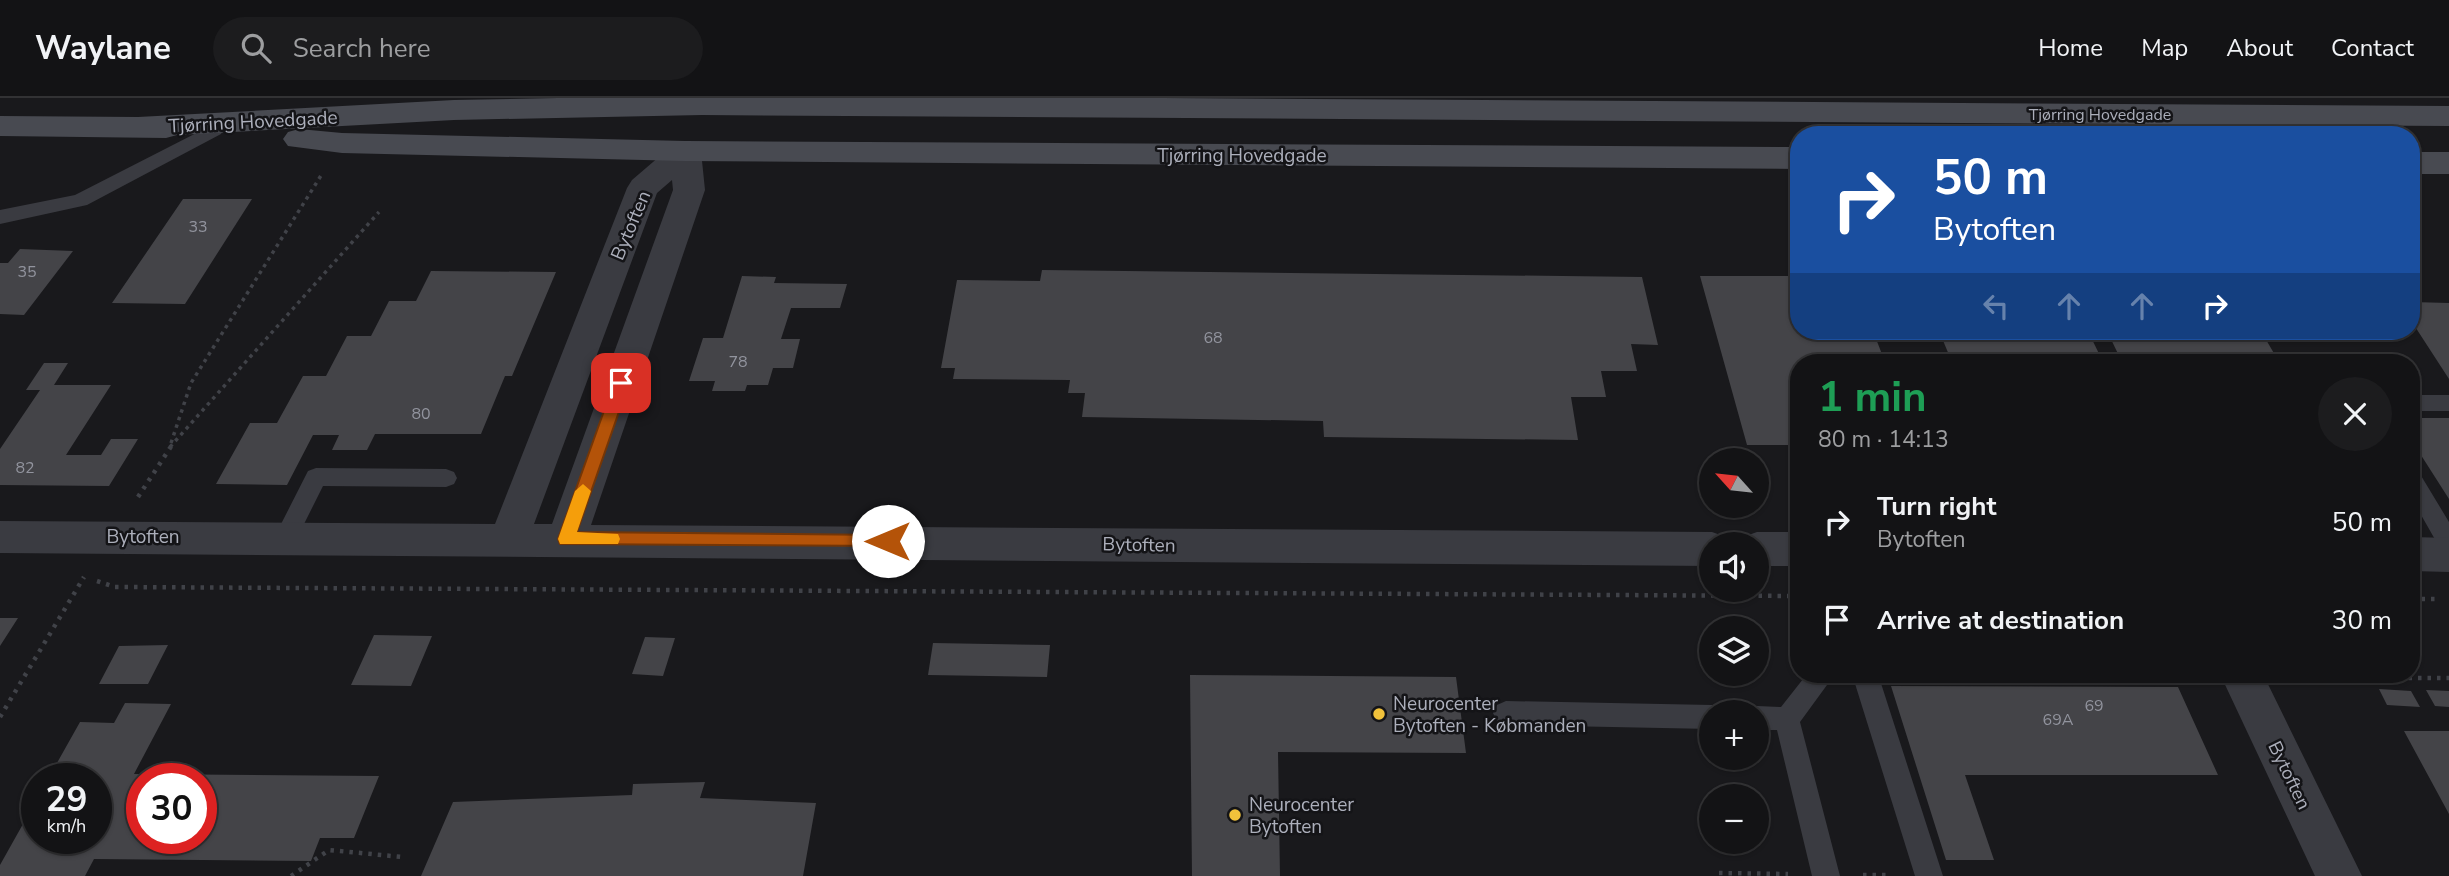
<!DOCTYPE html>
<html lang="en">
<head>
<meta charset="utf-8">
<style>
	body { margin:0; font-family:"Nunito Sans",sans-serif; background:#1c1c1e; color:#f1f3f6; height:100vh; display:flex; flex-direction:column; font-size:26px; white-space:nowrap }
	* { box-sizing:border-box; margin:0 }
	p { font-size:23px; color:#9d9ea0 }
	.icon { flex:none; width:38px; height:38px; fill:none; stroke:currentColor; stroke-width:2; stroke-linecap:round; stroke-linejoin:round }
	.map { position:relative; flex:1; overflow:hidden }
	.details { position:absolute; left:1790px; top:256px; width:630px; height:329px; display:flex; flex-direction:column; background:#131315; border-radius:28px; box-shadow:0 2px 5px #0004,0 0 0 2px #323234 }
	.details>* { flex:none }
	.guide { position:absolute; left:1790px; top:28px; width:630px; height:214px; border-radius:28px; box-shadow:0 2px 5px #0004,0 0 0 2px #323234; background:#1a4fa0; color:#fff; overflow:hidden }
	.needle { width:46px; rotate:297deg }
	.tools { position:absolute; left:1699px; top:350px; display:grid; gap:14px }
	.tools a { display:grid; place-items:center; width:70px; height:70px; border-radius:50%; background:#131315; box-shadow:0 2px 5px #0004,0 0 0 2px #323234; font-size:35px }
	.speed { position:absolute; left:21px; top:665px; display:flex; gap:14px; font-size:35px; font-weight:700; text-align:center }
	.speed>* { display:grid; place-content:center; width:91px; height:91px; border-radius:50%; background:#131315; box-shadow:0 2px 5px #0004,0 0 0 2px #323234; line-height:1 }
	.speed small { font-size:18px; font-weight:400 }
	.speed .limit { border:10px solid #d22; background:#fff; color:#111 }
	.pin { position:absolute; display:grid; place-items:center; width:60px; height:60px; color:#fff; margin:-30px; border-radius:14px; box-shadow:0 4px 10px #0006 }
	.me { position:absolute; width:77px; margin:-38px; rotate:270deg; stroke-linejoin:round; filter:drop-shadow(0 0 5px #0008) }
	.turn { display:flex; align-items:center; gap:24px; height:147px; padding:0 28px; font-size:32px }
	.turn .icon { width:91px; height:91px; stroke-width:2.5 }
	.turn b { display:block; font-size:49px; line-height:60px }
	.lanes { display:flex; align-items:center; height:66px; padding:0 28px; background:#0003; justify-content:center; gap:35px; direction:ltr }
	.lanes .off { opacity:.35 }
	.round { display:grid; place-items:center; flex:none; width:74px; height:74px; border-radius:37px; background:#1c1c1e }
	.summary { display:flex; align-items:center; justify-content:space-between; height:119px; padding:0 28px }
	h1 { font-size:42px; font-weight:700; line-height:52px; color:#1e9e55 }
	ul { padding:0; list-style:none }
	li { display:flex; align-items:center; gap:21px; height:98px; padding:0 28px }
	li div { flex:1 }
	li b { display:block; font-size:26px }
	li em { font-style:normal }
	header { display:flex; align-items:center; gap:42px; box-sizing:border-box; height:98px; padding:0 35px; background:#131315; border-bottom:2px solid #323234 }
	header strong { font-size:33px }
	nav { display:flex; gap:38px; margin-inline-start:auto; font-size:24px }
	.search { width:490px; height:63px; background:#1c1c1e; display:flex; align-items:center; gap:18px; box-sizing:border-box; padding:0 24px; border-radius:38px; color:#9d9ea0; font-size:26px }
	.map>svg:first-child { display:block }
	.building { fill:#444448; fill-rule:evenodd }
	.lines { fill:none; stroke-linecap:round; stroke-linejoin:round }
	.path-far1 { stroke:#404248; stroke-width:3.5; stroke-dasharray:3.5 4.5; stroke-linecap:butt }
	.path { stroke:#404248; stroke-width:4.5; stroke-dasharray:3.5 6; stroke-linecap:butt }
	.lane { fill:#3a3b41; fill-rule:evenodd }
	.street { fill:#3a3b41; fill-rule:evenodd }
	.secondary { fill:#484a51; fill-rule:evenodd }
	.route { fill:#b45309; stroke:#753606; stroke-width:2 }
	.slow { fill:#f59e0b }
	.poi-dot { fill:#f1c23b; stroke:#141417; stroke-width:2.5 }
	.labels { text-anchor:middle; stroke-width:5; stroke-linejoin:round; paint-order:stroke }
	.far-street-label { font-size:16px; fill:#acafbb; stroke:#141417 }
	.number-label { font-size:16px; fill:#92949e }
	.street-label { font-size:19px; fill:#acafbb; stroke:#141417 }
	.poi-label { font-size:19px; fill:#acafbb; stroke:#141417; text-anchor:start }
</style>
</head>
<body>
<header>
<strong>Waylane</strong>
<div class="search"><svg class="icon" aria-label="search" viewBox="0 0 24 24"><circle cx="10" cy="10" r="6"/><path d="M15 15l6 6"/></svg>Search here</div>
<nav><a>Home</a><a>Map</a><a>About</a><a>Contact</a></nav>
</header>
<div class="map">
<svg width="2449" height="778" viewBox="0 0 2449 778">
	<rect width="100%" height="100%" fill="#19191c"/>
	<path class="building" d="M183,101H252L185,206L112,205Z
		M20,151L73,153L24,217L0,216V165H8Z
		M1042,172L1642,179L1658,247L1631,246L1637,273H1601L1606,299H1571L1578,342L1324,339L1323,323L1082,319L1085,295H1068L1070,282L953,281L955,270H941L957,182L1040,183Z
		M431,173L556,174L512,278H505L481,336H375L367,352H332L339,337H313L287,387L216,386L250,325H277L303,278H326L347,238H371L389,203H416Z
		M742,178L776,179L774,185L847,186L840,210H791L781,241H800L793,270H773L768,287H747L745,293H712L715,283H689L703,240H723Z
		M1700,178H1799V233H1873L1885,264H1799V347H1747Z
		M2412,204L2449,205V281L2412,224Z
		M1939,233H2088L2103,264H1952Z
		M2107,233H2261L2279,264H2122Z
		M44,265H68L54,287H111L66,357H101L111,341H138L109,388L0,387V351L40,292H26Z
		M2412,320H2449V401L2412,343Z
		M0,520H18L0,548Z
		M374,537L432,538L411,588L351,587Z
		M645,539L675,540L663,578L632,576Z
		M933,545L1050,547L1047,579L928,577Z
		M168,547L148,586H99L119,548Z
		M1190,577L1456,579L1466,655L1278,654L1280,778H1192Z
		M1891,588L2178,589L2218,677H1965L1994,762H1946Z
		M2379,591L2411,593L2420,609L2387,607Z
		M2426,592L2449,593V609L2435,608Z
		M125,605L171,606L134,676L379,678L354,740H320L311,763L94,761L85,778H0V767L37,701V740H96V681H48L80,624L114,625ZM142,681H201V740H142Z
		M2404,633H2449V716Z
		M705,684L700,700L816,705L803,778H421L453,704L632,697L633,686Z"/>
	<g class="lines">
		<path class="path-far1" d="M171,345L191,285L322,76
			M170,349L379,114"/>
		<path class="path" d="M138,399L172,347
			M97,483L115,489L1799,498
			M2412,501H2438
			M2380,580H2449
			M0,619L84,479
			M1719,775L1788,776
			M1863,777H1889
			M291,778L329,752L402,759"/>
		<path class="lane" d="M214,26L223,32L221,36L87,107L0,126V112L75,97Z
			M2412,297H2449V313H2412Z
			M316,370L446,371L454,374L457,380L454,386L446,389L323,388L294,446L286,449L278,446L274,439L278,432L308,373Z
			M2412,373L2420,376L2449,424V455L2441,452L2412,401Z
			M1807,576H1835L1800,624L1840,778H1812L1777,632H1757V614H1747L1757,608L1781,609Z
			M1852,576H1878L1943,778H1915Z
			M1506,603L1712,607L1723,614H1712V631L1506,627L1497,623L1493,615L1497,607Z"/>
		<path class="street" d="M685,43L696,46L701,53L705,92L591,427L1712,434L1726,439L1730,446H1712V468L0,455V423L495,426L627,90L632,82L674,46ZM672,82L673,92L552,426H534L657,95Z
			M1757,434H1799V468H1757V446H1739L1743,439Z
			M2412,439L2449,440V474L2412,473Z
			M2220,576H2263L2362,778H2315Z"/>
		<path class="secondary" d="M558,0H1162L2449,8V28L702,17L454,22L177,37L166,40L0,38V18L138,19L454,2Z
			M299,31L342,35L685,43L1799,49V71L685,63L342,55L288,48L283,41L288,34Z
			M2412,54H2449V76H2412Z"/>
	</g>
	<path class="route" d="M621,279L629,285L577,434L888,437L894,439L896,443L894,448L560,446L558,441L614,285Z"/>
	<path class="slow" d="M583,386L591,393L577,434L618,436L620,441L618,446H560L558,441L575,393Z"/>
	<g class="poi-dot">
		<circle cx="1379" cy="616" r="7"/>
		<circle cx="1235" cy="717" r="7"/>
	</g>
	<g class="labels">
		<g class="far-street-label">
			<text x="2100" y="22">Tjørring Hovedgade</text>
		</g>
		<g class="number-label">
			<text x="198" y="134">33</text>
			<text x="27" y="179">35</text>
			<text x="1213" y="245">68</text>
			<text x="738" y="269">78</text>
			<text x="421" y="321">80</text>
			<text x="25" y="375">82</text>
			<text x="2094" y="613">69</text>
			<text x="2058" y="627">69A</text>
		</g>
		<g class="street-label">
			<text transform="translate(253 23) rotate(-3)" y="7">Tjørring Hovedgade</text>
			<text x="1242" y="64">Tjørring Hovedgade</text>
			<text transform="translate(630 127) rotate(-67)" y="7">Bytoften</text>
			<text x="143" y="445">Bytoften</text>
			<text transform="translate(1139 446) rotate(1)" y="7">Bytoften</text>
			<text transform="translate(2290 677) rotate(64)" y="7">Bytoften</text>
		</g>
		<g class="poi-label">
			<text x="1393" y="612">Neurocenter<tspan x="1393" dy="22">Bytoften - Købmanden</tspan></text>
			<text x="1249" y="713">Neurocenter<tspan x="1249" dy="22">Bytoften</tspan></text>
		</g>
	</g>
</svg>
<div class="tools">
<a><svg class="needle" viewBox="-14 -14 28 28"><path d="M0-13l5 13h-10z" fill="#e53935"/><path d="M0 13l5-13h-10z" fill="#9d9ea0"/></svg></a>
<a><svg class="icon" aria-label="sound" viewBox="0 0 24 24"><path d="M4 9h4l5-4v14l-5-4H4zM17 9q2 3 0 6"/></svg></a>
<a><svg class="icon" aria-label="layers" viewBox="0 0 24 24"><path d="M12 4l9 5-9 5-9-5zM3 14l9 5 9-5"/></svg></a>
<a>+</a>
<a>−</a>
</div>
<div class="speed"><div>29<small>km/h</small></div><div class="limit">30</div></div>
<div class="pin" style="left:621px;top:285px;background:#d93025"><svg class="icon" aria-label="arrive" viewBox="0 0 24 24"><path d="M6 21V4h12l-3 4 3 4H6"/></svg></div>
<svg class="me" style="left:888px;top:443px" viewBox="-20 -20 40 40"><circle r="19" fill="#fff"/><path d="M0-13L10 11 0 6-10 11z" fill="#b45309"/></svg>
<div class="guide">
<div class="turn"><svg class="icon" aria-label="right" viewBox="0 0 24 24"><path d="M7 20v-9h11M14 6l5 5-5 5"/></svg><div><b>50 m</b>Bytoften</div></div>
<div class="lanes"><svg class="icon off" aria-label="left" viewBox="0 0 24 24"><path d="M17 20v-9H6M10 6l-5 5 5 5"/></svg><svg class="icon off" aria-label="ahead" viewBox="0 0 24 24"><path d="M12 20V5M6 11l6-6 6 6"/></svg><svg class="icon off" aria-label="ahead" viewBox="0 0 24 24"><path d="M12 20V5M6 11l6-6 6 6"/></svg><svg class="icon" aria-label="right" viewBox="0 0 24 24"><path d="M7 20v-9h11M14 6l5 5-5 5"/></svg></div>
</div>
<section class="details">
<div class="summary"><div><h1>1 min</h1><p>80 m · 14:13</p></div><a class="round"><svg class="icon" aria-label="close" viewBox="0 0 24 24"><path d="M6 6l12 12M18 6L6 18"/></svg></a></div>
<ul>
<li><svg class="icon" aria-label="right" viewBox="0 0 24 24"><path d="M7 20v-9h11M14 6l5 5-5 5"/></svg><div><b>Turn right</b><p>Bytoften</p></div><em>50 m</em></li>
<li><svg class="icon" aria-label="arrive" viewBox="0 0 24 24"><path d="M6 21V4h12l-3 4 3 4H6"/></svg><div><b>Arrive at destination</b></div><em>30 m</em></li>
</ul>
</section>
</div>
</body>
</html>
